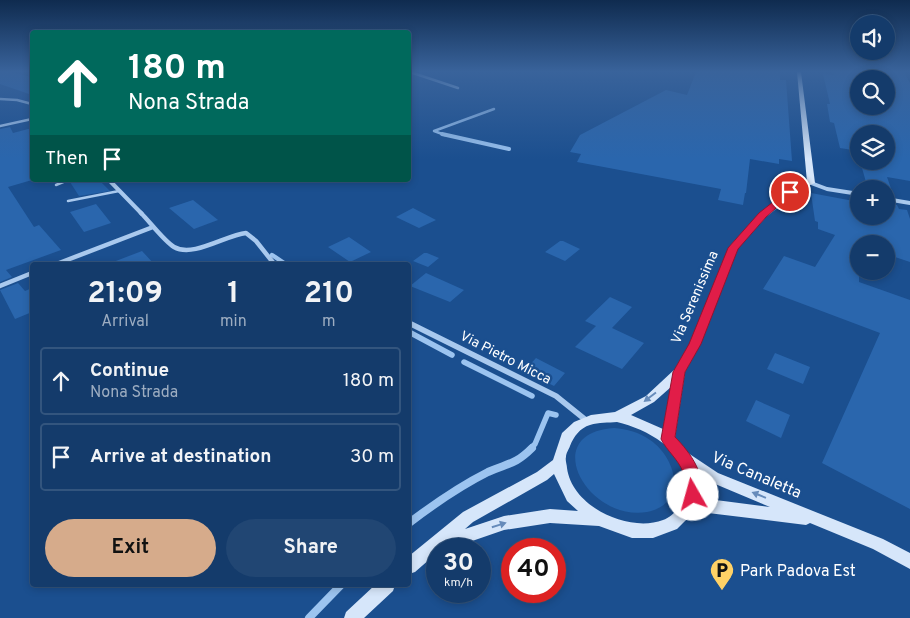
<!DOCTYPE html>
<html lang="en">
<head>
<meta charset="utf-8">
<style>
	body { margin:0; font-family:Overpass,sans-serif; background:#214673; color:#f1f3f6; height:100vh; display:flex; flex-direction:column; font-size:19px; white-space:nowrap }
	* { box-sizing:border-box; margin:0 }
	p { font-size:16px; color:#9dadc1 }
	.icon { flex:none; width:28px; height:28px; fill:none; stroke:currentColor; stroke-width:2; stroke-linecap:round; stroke-linejoin:round }
	.map { position:relative; flex:1; overflow:hidden }
	.side { position:absolute; left:30px; top:262px; width:381px; height:325px; display:flex; flex-direction:column; background:#143b6b; border-radius:5px; box-shadow:0 2px 8px #0003,0 0 0 1px #33557e }
	.side>* { flex:none }
	.hud { position:absolute; left:30px; top:30px; width:381px; height:152px; border-radius:5px; box-shadow:0 2px 8px #0003,0 0 0 1px #33557e; background:#00695c; color:#fff; overflow:hidden }
	.tools { position:absolute; left:850px; top:15px; display:grid; gap:10px }
	.tools a { display:grid; place-items:center; width:45px; height:45px; border-radius:50%; background:#143b6b; box-shadow:0 2px 8px #0003,0 0 0 1px #33557e; font-size:25px }
	.speed { position:absolute; left:426px; top:538px; display:flex; gap:10px; font-size:25px; font-weight:700; text-align:center }
	.speed>* { display:grid; place-content:center; width:65px; height:65px; border-radius:50%; background:#143b6b; box-shadow:0 2px 8px #0003,0 0 0 1px #33557e; line-height:1 }
	.speed small { font-size:12px; font-weight:400 }
	.speed .limit { border:8px solid #d22; background:#fff; color:#111 }
	.pin { position:absolute; display:grid; place-items:center; width:42px; height:42px; color:#fff; margin:-21px; border:2px solid #fff; border-radius:50%; box-shadow:0 1px 5px #0007 }
	.me { position:absolute; width:55px; margin:-28px; rotate:353deg; stroke-linejoin:round; filter:drop-shadow(0 0 4px #0008) }
	.turn { display:flex; align-items:center; gap:18px; height:105px; padding:0 15px; font-size:22px }
	.turn .icon { width:65px; height:65px; stroke-width:2.5 }
	.turn b { display:block; font-size:35px; line-height:42px }
	.then { display:flex; align-items:center; height:48px; padding:0 15px; background:#0003; gap:10px; font-size:19px }
	.eta { display:flex; justify-content:space-evenly; align-items:center; height:85px; text-align:center }
	.eta b { font-size:30px; font-weight:700; line-height:35px }
	.cta { display:flex; gap:10px; margin-top:auto; padding:10px 15px }
	.cta a { flex:1; height:58px; border-radius:30px; background:#d6ab8b; color:#111; font-size:20px; font-weight:700; line-height:58px; text-align:center }
	.cta a+a { background:#214673; color:#f1f3f6 }
	ul { padding:0; list-style:none }
	li { display:flex; align-items:center; gap:15px; height:68px; margin:0 10px 8px; padding:0 5px; border:2px solid #33557e; border-radius:5px }
	li div { flex:1 }
	li b { display:block; font-size:19px }
	li em { font-style:normal }
	.map>svg:first-child { display:block }
	.green { fill:#2461a8 }
	.lines { fill:none; stroke-linecap:round; stroke-linejoin:round }
	.stream-far4 { stroke:#9cc4f0; stroke-width:2.5 }
	.stream-far3 { stroke:#9cc4f0; stroke-width:4 }
	.stream-far2 { stroke:#9cc4f0; stroke-width:4.5 }
	.stream-far1 { stroke:#9cc4f0; stroke-width:5.5 }
	.stream { stroke:#9cc4f0; stroke-width:8 }
	.building { fill:#2a66ad }
	.lane { stroke:#a9c9ee; stroke-width:2.5 }
	.street-far3 { stroke:#a9c9ee; stroke-width:2.5 }
	.street-far2 { stroke:#a9c9ee; stroke-width:4 }
	.street-far1 { stroke:#a9c9ee; stroke-width:4.5 }
	.street { stroke:#a9c9ee; stroke-width:5.5 }
	.secondary { fill:#d6e6fa; fill-rule:evenodd }
	.oneway { fill:#668bba }
	.route { fill:#e11d48; stroke:#92132f }
	.labels { text-anchor:middle; stroke-width:5; stroke-linejoin:round; paint-order:stroke }
	.street-label { font-size:14px; fill:#fff; stroke:#1b4f8f }
	.near-street-label { font-size:16px; fill:#fff; stroke:#1b4f8f }
	.near-poi-label { font-size:16px; fill:#fff; stroke:#1b4f8f; text-anchor:start }
</style>
</head>
<body>
<div class="map">
<svg width="910" height="618" viewBox="0 0 910 618">
	<rect width="100%" height="100%" fill="#1b4f8f"/>
	<path class="green" d="M74,180H99L110,191L79,196L70,182Z
		M614,428C627,429 639,432 650,440C677,458 688,504 647,512C587,522 538,433 614,428Z"/>
	<g class="lines">
		<path class="stream-far4" d="M445,135L434,131L494,109"/>
		<path class="stream-far3" d="M442,134L509,149"/>
		<path class="stream-far2" d="M272,255L287,265"/>
		<path class="stream-far1" d="M409,332L452,355
			M464,362L532,396
			M530,449L535,444L548,413L556,415"/>
		<path class="stream" d="M409,523C434,504 460,486 488,472C508,463 515,465 532,448
			M309,618L341,585"/>
	</g>
	<path class="building" d="M0,72H10L32,77V95L0,84Z
		M696,72H780V80H786L792,161L779,159V164L750,159L746,193H745L743,205L718,200L721,189L577,162L581,154L570,152L580,135L666,90L687,95Z
		M834,72H859V106L886,108V72H904L910,83V181L887,177L894,197L886,195V189H868L860,161H886V134H859V151L840,148L834,123L830,122L827,104H830L823,74L834,75Z
		M10,127L13,133L32,128V180L8,187L34,227L39,225L61,250L6,270L12,277L0,282V129Z
		M811,193L859,202V216H886V203L897,205L899,209L907,210L910,219V262L886,254V244H859V282L910,300V509L822,463L880,333L763,289L784,256L815,267L835,235L818,229V222L815,221Z
		M193,200L218,220L194,229L169,208Z
		M96,204L111,223L84,232L70,212Z
		M413,208L436,220L419,228L396,217Z
		M349,237L371,252L350,262L328,247Z
		M560,241H563L580,249L565,261L545,252Z
		M142,251L155,265H109L108,264Z
		M424,253H427L439,258L428,267L413,261Z
		M426,273L464,290L450,302L410,286Z
		M18,283L25,291L32,288V312L15,319L0,290Z
		M610,297L632,307L612,328L644,343L622,369L575,347L596,326L585,321Z
		M775,353L810,367L803,384L767,369Z
		M536,358L565,373L554,386L524,371Z
		M756,400L790,415L781,438L746,421Z"/>
	<g class="lines">
		<path class="lane" d="M56,185L68,180
			M68,201L119,191"/>
		<path class="street-far3" d="M410,72L458,88
			M0,99L17,100L32,104
			M0,126L32,119"/>
		<path class="street-far2" d="M109,180L142,214
			M811,183L827,189L859,194
			M886,199L910,203"/>
		<path class="street-far1" d="M141,213C150,222 164,241 174,247C193,258 226,235 246,233L256,241L275,265
			M54,265L153,227
			M0,286L32,273"/>
		<path class="street" d="M409,323L556,396L587,421"/>
		<path class="secondary" d="M797,72H801L815,183L802,188L766,217L737,249L700,344L685,372L675,437L688,453L718,473L883,539L910,553V569L873,549L810,523L806,525L708,513L688,518L677,529L653,538H632L599,526L550,523L504,530L449,549H438V552L415,572L409,574V556L463,512L537,472L553,460L562,433L574,422L591,415L615,412L646,396L675,369L690,344L730,246L760,213L796,184L807,182ZM671,387L663,429L631,415L654,402ZM617,422C651,430 697,456 683,499C681,507 672,517 663,520C629,533 572,507 567,468C567,465 565,460 566,457C566,453 569,449 570,446C574,436 580,428 590,425C599,422 608,423 617,422ZM697,473L708,481L770,507L708,499L697,502L699,492ZM554,474L567,501L578,511L550,509L504,516L465,529L473,522L547,480Z
			M375,585H395L393,591L364,618H344L346,612Z"/>
	</g>
	<defs><path id="oneway-solid" d="M-6-.8H1V-3.2L6.5 0L1 3.2V.8H-6Z" transform="scale(1.25)"/></defs>
	<g class="oneway">
		<use href="#oneway-solid" transform="translate(650 397) rotate(143)"/>
		<use href="#oneway-solid" transform="translate(759 495) rotate(-158)"/>
		<use href="#oneway-solid" transform="translate(499 525) rotate(-17)"/>
	</g>
	<linearGradient id="sky" x2="0" y2="1"><stop stop-color="#0f2b4f"/><stop offset="0.45" stop-color="#39639b"/><stop offset="1" stop-color="#39639b" stop-opacity="0"/></linearGradient>
	<rect width="910" height="159" fill="url(#sky)"/>
	<path class="route" d="M787,191L794,192L766,217L738,249L701,344L685,372L675,437C690,452 709,478 699,500L693,502L687,500C683,491 687,481 683,472C678,459 667,451 661,439L673,372L689,344L728,248L759,213Z"/>
	<defs>
		<g id="parking-pin" transform="scale(1.25)"><path d="M0 17L-7.5 6A9.5 9.5 0 1 1 7.5 6Z" fill="#ffd166" stroke="#1b4f8f"/><path d="M-3.5-5.5H1a3.5 3.5 0 0 1 0 7H-1V5.5H-3.5ZM-1-3.4V-.6H.8a1.4 1.4 0 0 0 0-2.8Z" fill="#111"/></g>
	</defs>
	<g fill-rule="evenodd">
		<use href="#parking-pin" x="722" y="570"/>
	</g>
	<g class="labels">
		<g class="street-label">
			<text transform="translate(694 297) rotate(-67)" y="5">Via Serenissima</text>
			<text transform="translate(506 357) rotate(27)" y="5">Via Pietro Micca</text>
		</g>
		<g class="near-street-label">
			<text transform="translate(757 474) rotate(23)" y="6">Via Canaletta</text>
		</g>
		<g class="near-poi-label">
			<text x="740" y="576">Park Padova Est</text>
		</g>
	</g>
</svg>
<div class="tools">
<a><svg class="icon" aria-label="sound" viewBox="0 0 24 24"><path d="M4 9h4l5-4v14l-5-4H4zM17 9q2 3 0 6"/></svg></a>
<a><svg class="icon" aria-label="search" viewBox="0 0 24 24"><circle cx="10" cy="10" r="6"/><path d="M15 15l6 6"/></svg></a>
<a><svg class="icon" aria-label="layers" viewBox="0 0 24 24"><path d="M12 4l9 5-9 5-9-5zM3 14l9 5 9-5"/></svg></a>
<a>+</a>
<a>−</a>
</div>
<div class="speed"><div>30<small>km/h</small></div><div class="limit">40</div></div>
<div class="pin" style="left:790px;top:192px;background:#d93025"><svg class="icon" aria-label="arrive" viewBox="0 0 24 24"><path d="M6 21V4h12l-3 4 3 4H6"/></svg></div>
<svg class="me" style="left:693px;top:495px" viewBox="-20 -20 40 40"><circle r="19" fill="#fff"/><path d="M0-13L10 11 0 6-10 11z" fill="#e11d48"/></svg>
<div class="hud">
<div class="turn"><svg class="icon" aria-label="ahead" viewBox="0 0 24 24"><path d="M12 20V5M6 11l6-6 6 6"/></svg><div><b>180 m</b>Nona Strada</div></div>
<div class="then">Then<svg class="icon" aria-label="arrive" viewBox="0 0 24 24"><path d="M6 21V4h12l-3 4 3 4H6"/></svg></div>
</div>
<section class="side">
<div class="eta">
<div><b>21:09</b><p>Arrival</p></div>
<div><b>1</b><p>min</p></div>
<div><b>210</b><p>m</p></div>
</div>
<ul>
<li><svg class="icon" aria-label="ahead" viewBox="0 0 24 24"><path d="M12 20V5M6 11l6-6 6 6"/></svg><div><b>Continue</b><p>Nona Strada</p></div><em>180 m</em></li>
<li><svg class="icon" aria-label="arrive" viewBox="0 0 24 24"><path d="M6 21V4h12l-3 4 3 4H6"/></svg><div><b>Arrive at destination</b></div><em>30 m</em></li>
</ul>
<div class="cta"><a>Exit</a><a>Share</a></div>
</section>
</div>
</body>
</html>
